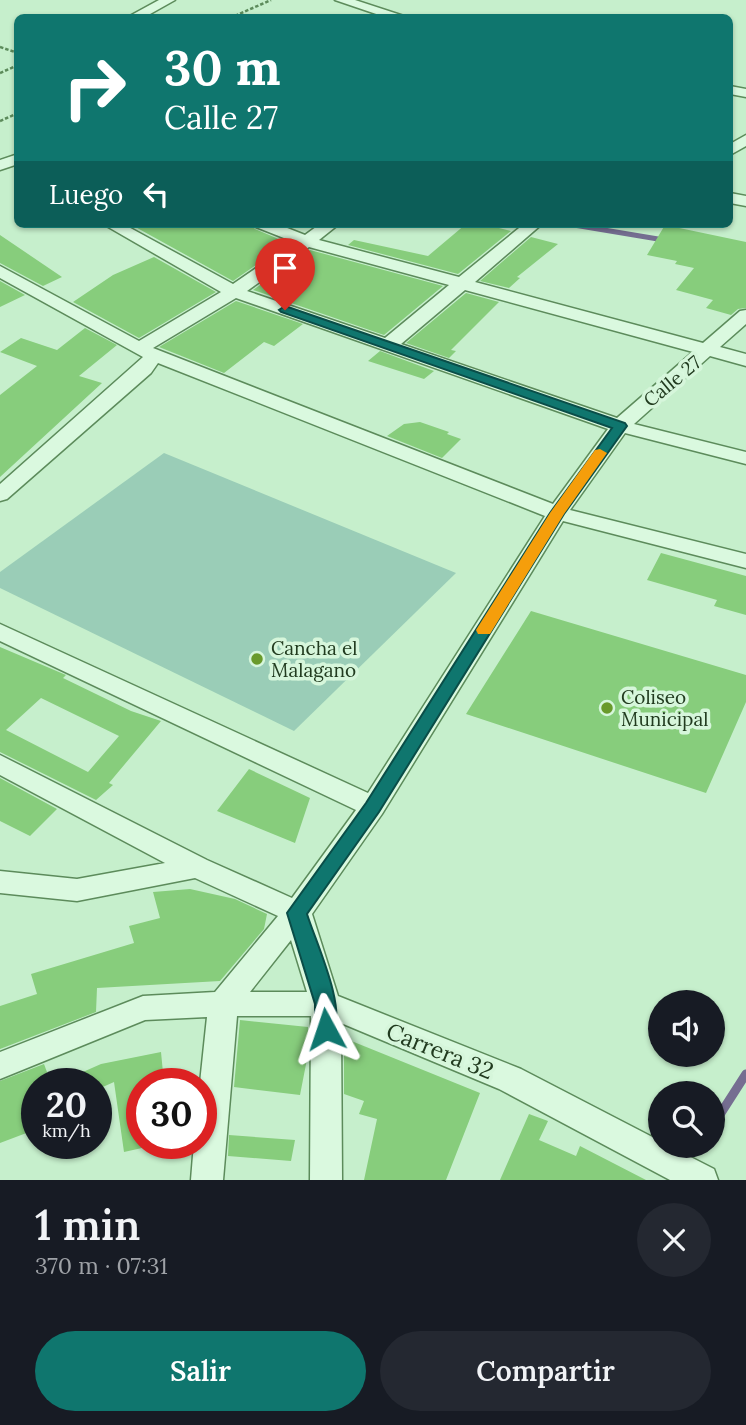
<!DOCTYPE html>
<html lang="es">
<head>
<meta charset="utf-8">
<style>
	body { margin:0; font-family:Lora,serif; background:#242831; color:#f1f3f6; height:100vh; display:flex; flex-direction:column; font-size:26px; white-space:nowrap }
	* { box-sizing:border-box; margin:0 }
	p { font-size:23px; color:#9ea1a6 }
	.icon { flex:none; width:38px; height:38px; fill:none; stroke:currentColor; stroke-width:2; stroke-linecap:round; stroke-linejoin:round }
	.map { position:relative; height:1180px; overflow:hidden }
	.side { display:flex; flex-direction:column; background:#171b24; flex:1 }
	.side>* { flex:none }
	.hud { position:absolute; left:14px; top:14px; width:719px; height:214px; border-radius:10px; box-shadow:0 2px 5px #0004; background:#0f766e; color:#fff; overflow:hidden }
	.controls { position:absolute; left:648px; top:990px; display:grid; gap:14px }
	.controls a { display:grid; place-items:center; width:77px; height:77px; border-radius:50%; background:#171b24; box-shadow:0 2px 5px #0004; font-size:35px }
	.speed { position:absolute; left:21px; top:1068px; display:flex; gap:14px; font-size:35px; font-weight:700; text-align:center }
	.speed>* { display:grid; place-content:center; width:91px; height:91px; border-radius:50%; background:#171b24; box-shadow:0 2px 5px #0004; line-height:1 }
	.speed small { font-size:18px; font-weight:400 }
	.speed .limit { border:10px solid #d22; background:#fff; color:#111 }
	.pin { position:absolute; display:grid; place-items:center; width:60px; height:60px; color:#fff; margin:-72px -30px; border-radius:50% 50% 50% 0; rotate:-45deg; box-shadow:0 0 7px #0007 }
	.pin .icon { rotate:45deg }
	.me { position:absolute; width:77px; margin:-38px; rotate:355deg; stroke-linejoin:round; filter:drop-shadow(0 0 5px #0008) }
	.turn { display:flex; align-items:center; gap:24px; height:147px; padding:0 35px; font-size:32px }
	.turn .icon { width:91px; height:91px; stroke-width:2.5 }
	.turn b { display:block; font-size:49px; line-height:60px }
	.then { display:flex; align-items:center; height:66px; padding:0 35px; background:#0003; gap:14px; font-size:26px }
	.round { display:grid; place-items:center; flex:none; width:74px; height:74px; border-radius:37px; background:#242831 }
	.overview { display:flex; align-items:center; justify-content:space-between; height:119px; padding:0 35px }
	h1 { font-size:42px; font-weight:600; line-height:52px }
	.primary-button { display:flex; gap:14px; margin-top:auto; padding:14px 35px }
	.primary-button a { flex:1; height:80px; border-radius:42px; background:#0f766e; color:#fff; font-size:28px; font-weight:600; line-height:80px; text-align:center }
	.primary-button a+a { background:#242831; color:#f1f3f6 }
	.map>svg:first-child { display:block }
	.green { fill:#9acdb7 }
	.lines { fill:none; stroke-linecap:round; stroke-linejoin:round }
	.stream-far1 { stroke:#756e91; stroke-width:5 }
	.stream { stroke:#756e91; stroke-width:9 }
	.building { fill:#87cd7c; fill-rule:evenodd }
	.street-casing { stroke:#5c8b5b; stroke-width:3 }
	.path { stroke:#5c8b5b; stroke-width:2.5; stroke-dasharray:3.5 2; stroke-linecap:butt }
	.street { fill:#daf9df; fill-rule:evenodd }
	.route { fill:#0f766e; stroke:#0a4d48; stroke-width:2 }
	.slow { fill:#f59e0b }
	.poi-dot { fill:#699a2b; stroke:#d6f6db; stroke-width:2.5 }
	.labels { text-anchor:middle; stroke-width:7; stroke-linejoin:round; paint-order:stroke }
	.street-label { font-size:19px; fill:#213b1f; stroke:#d6f6db }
	.poi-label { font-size:19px; fill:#213b1f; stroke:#d6f6db; text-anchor:start }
	.near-street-label { font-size:23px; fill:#213b1f; stroke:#d6f6db }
</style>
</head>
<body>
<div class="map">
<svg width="746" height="1180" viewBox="0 0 746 1180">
	<rect width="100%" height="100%" fill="#c6efcc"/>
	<path class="green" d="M164,453L456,573L294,731L0,588V572Z"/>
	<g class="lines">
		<path class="stream-far1" d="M568,224L664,240"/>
		<path class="stream" d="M712,1127L746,1074"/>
	</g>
	<path class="building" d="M130,224H251L255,229L288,243L233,281Z
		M466,224H483L511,231L458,274L348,245L354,240L428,256Z
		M665,225L746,242V308L738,309L731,315L706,308L713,300L676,290L694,268L675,264L677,261L647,255Z
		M0,235L62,277L43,286L0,263Z
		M531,237L558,244L517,277L520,278L509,288L480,281Z
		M310,250L443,286L384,335L253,290Z
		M154,257L216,292L139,338L73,302L113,275Z
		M0,281L25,295L0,307Z
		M466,293L499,302L451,350L456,351L449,358L406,343Z
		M236,301L303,324L274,346L264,342L224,373L159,347Z
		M85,328L117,345L79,376L102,383L0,477V395L37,366L0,352L21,338L57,350Z
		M380,351L434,371L424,379L368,361Z
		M420,422L449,432L447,434L461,439L442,458L387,436L404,424Z
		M661,553L746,576V615L714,606L717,600L647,580Z
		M531,611L746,675V702L706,793L466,714Z
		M0,647L66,675L63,678L131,711L161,721L109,783L113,785L96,800L0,752ZM41,698L119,736L88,772L6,730Z
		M249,769L310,798L295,843L217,811Z
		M0,778L57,809L30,836L0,821Z
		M190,889L235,899L267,914L264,929L220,981L97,988L96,1012L0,1049V1006L37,994L31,974L134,943L129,926L160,918L153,892Z
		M240,1020L308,1027V1054L300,1095L234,1087Z
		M344,1038L480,1093L446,1180H364L377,1119L359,1114L364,1101L344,1094Z
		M161,1052L164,1083H142V1148L124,1152L114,1082L96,1090V1083H58L101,1064Z
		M44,1064L51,1083H37V1129L0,1143V1081Z
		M529,1114L548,1121L539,1140L576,1156L580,1146L646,1180H500Z
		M229,1135L295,1140L291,1161L228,1156Z"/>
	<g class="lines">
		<g class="street-casing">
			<path id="street" d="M159,0H175L143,18H126Z
				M335,0H355L410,18H388Z
				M730,86L746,89V97L730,94Z
				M746,135V146L730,155V144Z
				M18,154V164L0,170V160Z
				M730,193L746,196V206L730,203Z
				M103,224H123L233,284L294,242L256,227L254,224H277L305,235L320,224H339L319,240L459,277L524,224H542L475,282L703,343L740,311L746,310V324L720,347L746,354V366L710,356L634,424L746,452V464L625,433L570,510L746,554V568L563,521L382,814L312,914L338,996L521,1069L660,1141V1146H669L714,1169L718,1180H670L499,1089L341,1023L342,1180H310L311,1016H237L223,1180H191L194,1143H201L200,1083L207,1017L145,1020L0,1079V1052L143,996L215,992L278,916L195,878L77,901L0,893V871L77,879L165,863L0,775V755L207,860L292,898L356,810L0,641V624L368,793L545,516L158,363L151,373L7,499L0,501V484L143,357L0,278V266L139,341L221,292ZM309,247L449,285L385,338L247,291ZM465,290L693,352L617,418L401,344ZM236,298L608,429L553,504L153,348ZM291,940L307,992H250Z"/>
		</g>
		<path class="path" d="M230,18L271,0
			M0,47L18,53
			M0,73L18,65
			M0,121L18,113"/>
		<use href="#street" class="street"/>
	</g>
	<path class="route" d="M285,306L625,423L627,426L564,514L379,812L307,914C316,943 347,1008 333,1035L326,1038L318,1035L315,1029V1004L287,913L366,803L550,513L612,428L281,312L279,310Z"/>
	<path class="slow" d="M600,449L607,453L564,514L490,634H478L476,630L550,513L595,450Z"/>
	<g class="poi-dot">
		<circle cx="257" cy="659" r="7"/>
		<circle cx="607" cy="708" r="7"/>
	</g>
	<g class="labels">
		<g class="street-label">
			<text transform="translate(672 381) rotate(-40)" y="7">Calle 27</text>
		</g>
		<g class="poi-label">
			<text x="271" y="655">Cancha el<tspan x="271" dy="22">Malagano</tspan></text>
			<text x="621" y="704">Coliseo<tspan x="621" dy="22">Municipal</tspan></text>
		</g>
		<g class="near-street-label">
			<text transform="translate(440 1051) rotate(22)" y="8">Carrera 32</text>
		</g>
	</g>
</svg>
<div class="controls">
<a><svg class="icon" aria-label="sound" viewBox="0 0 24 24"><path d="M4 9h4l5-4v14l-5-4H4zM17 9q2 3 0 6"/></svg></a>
<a><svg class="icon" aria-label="search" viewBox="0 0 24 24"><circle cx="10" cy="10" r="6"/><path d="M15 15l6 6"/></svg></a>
</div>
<div class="speed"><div>20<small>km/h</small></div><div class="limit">30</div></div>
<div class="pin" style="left:285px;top:310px;background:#d93025"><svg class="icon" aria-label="arrive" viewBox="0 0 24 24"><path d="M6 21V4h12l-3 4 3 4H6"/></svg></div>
<svg class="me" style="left:326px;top:1029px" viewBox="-20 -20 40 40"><path d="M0-17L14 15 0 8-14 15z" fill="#0f766e" stroke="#fff" stroke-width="4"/></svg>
<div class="hud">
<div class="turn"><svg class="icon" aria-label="right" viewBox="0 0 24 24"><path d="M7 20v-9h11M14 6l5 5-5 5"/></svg><div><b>30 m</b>Calle 27</div></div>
<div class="then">Luego<svg class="icon" aria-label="left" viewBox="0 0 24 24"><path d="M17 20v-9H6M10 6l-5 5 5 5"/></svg></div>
</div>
</div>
<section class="side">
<div class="overview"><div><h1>1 min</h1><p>370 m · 07:31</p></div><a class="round"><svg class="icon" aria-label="close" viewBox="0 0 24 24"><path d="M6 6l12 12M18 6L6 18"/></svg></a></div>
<div class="primary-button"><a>Salir</a><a>Compartir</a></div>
</section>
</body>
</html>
